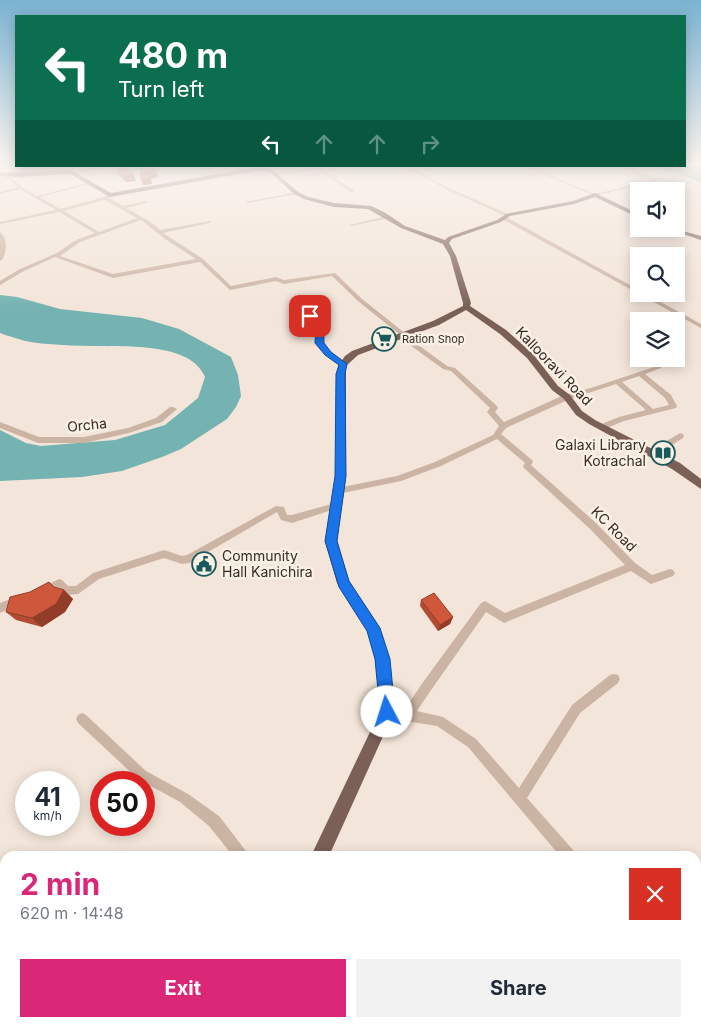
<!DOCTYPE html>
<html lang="en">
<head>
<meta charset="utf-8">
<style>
	body { margin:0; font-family:Inter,sans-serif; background:#f2f2f3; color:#1f2937; height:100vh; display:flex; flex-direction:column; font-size:19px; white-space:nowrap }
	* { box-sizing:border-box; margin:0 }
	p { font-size:16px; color:#747a83 }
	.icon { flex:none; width:28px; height:28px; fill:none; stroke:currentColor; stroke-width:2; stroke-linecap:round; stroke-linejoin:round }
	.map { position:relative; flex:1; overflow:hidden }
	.side { position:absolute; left:0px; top:851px; width:701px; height:176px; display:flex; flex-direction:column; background:#fff; border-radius:15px 15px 0 0; box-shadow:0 2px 12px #0003 }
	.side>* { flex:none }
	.hud { position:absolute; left:15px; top:15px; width:671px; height:152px; border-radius:0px; box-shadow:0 2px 12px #0003; background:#0b6e4f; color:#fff; overflow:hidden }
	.fabs { position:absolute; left:630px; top:182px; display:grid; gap:10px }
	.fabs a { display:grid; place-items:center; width:55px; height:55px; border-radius:0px; background:#fff; box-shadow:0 2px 12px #0003; font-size:25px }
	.speed { position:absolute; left:15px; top:771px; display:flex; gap:10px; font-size:25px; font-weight:700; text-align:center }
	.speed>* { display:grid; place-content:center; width:65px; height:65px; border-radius:50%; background:#fff; box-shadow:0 2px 12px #0003; line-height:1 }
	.speed small { font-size:12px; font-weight:400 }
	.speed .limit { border:8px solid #d22; background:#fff; color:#111 }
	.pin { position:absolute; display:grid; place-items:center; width:42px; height:42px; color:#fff; margin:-21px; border-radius:10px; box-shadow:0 2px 8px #0006 }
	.me { position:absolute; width:55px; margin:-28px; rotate:355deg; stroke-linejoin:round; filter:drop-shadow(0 0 4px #0008) }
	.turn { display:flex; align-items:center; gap:18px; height:105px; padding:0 20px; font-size:22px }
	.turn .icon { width:65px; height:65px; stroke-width:2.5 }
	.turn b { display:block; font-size:35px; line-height:42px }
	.lanes { display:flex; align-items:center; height:48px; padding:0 20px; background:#0003; justify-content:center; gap:25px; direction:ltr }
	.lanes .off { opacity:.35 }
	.round { display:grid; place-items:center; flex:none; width:52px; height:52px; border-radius:0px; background:#f2f2f3 }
	.overview { display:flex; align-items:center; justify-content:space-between; height:85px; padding:0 20px }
	h1 { font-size:30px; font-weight:700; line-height:38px; color:#db2777 }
	.action { display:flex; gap:10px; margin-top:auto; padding:10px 20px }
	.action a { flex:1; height:58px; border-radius:0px; background:#db2777; color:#fff; font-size:20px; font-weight:700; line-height:58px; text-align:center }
	.action a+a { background:#f2f2f3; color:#1f2937 }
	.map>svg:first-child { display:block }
	.water { fill:#75b2b2 }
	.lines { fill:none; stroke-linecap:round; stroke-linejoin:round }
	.stream { stroke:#75b2b2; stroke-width:3 }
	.minor { fill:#ccb4a4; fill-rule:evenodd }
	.major { fill:#7a6056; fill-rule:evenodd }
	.wall { fill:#b24b33 }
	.shaded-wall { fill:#913d29 }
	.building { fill:#cf573b; stroke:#913d29 }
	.route { fill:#1a73e8; stroke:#114b97 }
	.labels { text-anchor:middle; stroke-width:5; stroke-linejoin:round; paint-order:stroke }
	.far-poi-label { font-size:11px; fill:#372b26; stroke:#fbf0e5; text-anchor:start }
	.street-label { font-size:14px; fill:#372b26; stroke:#fbf0e5 }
	.poi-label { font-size:14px; fill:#372b26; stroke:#fbf0e5; text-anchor:end }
</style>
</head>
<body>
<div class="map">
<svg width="701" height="1027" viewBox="0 0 701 1027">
	<rect width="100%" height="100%" fill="#f3e5d9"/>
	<path class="water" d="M685,164H701V182L655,166H685Z
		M0,295L17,297L60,309L142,318L179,329L231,357L238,375L241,396L236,407L227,419L181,449L162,457L122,471L82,477L0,481V430L26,443L41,446L115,440L165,425L198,398L205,377C191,342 125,347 94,346C79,346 63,345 48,344C31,343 16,339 0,333Z"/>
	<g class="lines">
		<path class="stream" d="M0,943L5,948
			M84,1022L87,1027"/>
		<path class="minor" d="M101,166H110L73,174L71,173Z
			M323,166H334L321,169L354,190V192H350L317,169L275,176L273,175Z
			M404,166H409L447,187L510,215L506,216L445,189Z
			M522,166H528L595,194L653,180L618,166H624L657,179L661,178L663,179L595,196Z
			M5,174H7L22,187L37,196L90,182V184L40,197L60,209L104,197L110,194L112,195L109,198L123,206L147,201V203L126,208L149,221L160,230L211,221V222L209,223L163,233L203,259L231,286L276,277L284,280L335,273L362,299L406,334L407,335L406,336L447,366L455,368L497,406L498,408L495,412L504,422L564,395L591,388L657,366H661V368L645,374L671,395L677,406L676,408L624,421L602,430L599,429L598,427L599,425L619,417L646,410L616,384L570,399L506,428L501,434L532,460L533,462L531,465L596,523L635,563L652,575L670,569L673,570L675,573L673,576L651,584L631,571L504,623L486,612L429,693L417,711L443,717L476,739L519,788L572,705L610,675L614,674L618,675L620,679L618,683L580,713L527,798L574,851L576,856H560L468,747L437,726L387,718L383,716L381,712L383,708L387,706L405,709L421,685L481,603L485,601L505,613L625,565L590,529L524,468L523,466L525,463L497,439L441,466L401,481L338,494L335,493L334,491L335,489L338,488L397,476L435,462L493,435L499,426L487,412L490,408L451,371L443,369L399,337L398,336L399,334L358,301L332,276L284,284L276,281L230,290L200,262L113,278L55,257L24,271L0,285V281L20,269L57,253L76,240L95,233L59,212L0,224V222L56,210L20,189L0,194V192L18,187L5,176ZM105,200L137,218L99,232L64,211ZM141,220L165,239L196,259L113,274L60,256L80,242ZM639,376L665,398L669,405L653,409L622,382Z
			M296,192L298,194L247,203L245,202Z
			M388,216L390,217V218L351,226L349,225Z
			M502,217H506L639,290V294L502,219Z
			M0,232C8,239 7,251 2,260L0,261Z
			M639,294H646L701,324V328Z
			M310,304L315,305L309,311L321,324L322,343L330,353L345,363V365H341L326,355L317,344L315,324L303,311Z
			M170,407H173L177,409L162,422L129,433L84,443H38L0,428V422L39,437H84L128,428L156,418Z
			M680,433L683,434L684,436L683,438L656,455H650L649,453L650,451Z
			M335,503L338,504L339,506L338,508L292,523L281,520L277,512L189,563L182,564L164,558L99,579L78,594L66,595L63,594L58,589L44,595L41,594L39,591L41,588L59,579L62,580L68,586H76L93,573L164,550L182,556L187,555L276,506L284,507L287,515H292Z
			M18,596L22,597L23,600L22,603L0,613V603Z
			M82,713L86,715L146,771L188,794L219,816L246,851L248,856H233L209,826L180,802L138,779L78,723L76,719L78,715Z
			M696,1015L700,1016L701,1027H685L686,1022H696Z"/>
		<path class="major" d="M256,167L272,169L298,192L308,197L334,203L371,206L384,212L405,226L445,240L448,237L497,220L506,214L573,201L595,193L639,214V218L595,197L574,204L510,216L501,222L452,239L449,243L456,256L471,303L470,306L506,330L533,354L558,386L570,395L582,411L595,420L680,463L701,479V489L672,469L589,424L576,415L564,399L552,390L527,358L500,334L466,310L439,325L358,355L346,366V476L337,541L349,581L380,628L389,659L394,712L329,856H311L380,711L375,659L367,630L337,583L325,541L336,476L338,366L345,356L352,351L433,321L463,306V303L450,256L443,244L401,228L368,209L334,207L304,199L294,194L269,171H256L110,197L70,174L19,177L0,176V172L19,173L71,170L111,193Z
			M668,229H676L701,236V240Z
			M219,1022H239L237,1027H217Z"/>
	</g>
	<path class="wall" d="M117,169L136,181L126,182L119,175Z
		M64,590L73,599L65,612L42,627L16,620L6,612Z
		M421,600L453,617L450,624L438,631L420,606Z"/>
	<path class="shaded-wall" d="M156,170L158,177L151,179L152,184L143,185L141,179L145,173Z
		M134,174L136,181L126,182L124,176Z
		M64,590L73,599L65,612L42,627L32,618Z
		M453,617L450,624L438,631L440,625Z"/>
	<path class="building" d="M152,166L156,170L145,173L150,177L141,179V168Z
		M123,167L134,174L124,176L117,169Z
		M49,582L54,587L64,590L56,604L32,618L6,612L10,597L30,592Z
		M434,593L453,617L440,625L421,600Z"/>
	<linearGradient id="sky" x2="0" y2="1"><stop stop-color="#7ab3d2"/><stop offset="0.53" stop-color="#faf3ee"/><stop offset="1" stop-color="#faf3ee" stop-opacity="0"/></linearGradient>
	<rect width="701" height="308" fill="url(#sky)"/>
	<path class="route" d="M307,314C323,313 324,331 324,343L331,352L347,364L345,374L346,476L337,541L349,581L380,628L390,659L395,712L393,718L387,720L382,718L380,712L375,659L367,631L339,587L325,541L335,476L336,374L339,365L325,355L315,343C316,330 315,325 306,316Z"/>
	<defs>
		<g id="supermarket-ring" transform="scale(1.25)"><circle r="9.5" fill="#fbf0e5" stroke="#185a5b" stroke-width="1.5"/><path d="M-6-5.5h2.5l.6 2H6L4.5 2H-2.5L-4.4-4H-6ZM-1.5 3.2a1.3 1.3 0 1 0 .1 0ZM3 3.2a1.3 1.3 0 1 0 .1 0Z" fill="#185a5b"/></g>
		<g id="library-ring" transform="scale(1.25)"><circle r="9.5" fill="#fbf0e5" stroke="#185a5b" stroke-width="1.5"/><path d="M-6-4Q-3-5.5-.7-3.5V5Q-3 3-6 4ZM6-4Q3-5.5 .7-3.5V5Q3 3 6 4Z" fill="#185a5b"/></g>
		<g id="civic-ring" transform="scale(1.25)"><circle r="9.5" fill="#fbf0e5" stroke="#185a5b" stroke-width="1.5"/><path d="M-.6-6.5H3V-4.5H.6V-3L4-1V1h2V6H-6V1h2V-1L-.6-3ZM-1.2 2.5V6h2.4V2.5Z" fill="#185a5b"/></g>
	</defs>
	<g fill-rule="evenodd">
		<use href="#supermarket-ring" x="384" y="339"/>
		<use href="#library-ring" x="663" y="453"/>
		<use href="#civic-ring" x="204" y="564"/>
	</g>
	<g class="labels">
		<g class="far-poi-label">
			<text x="402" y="343">Ration Shop</text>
		</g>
		<g class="street-label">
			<text transform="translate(554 366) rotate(46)" y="5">Kallooravi Road</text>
			<text transform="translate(87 425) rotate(-6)" y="5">Orcha</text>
			<text transform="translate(614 529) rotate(45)" y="5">KC Road</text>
		</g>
		<g class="poi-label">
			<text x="646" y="450">Galaxi Library<tspan x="646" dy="16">Kotrachal</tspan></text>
			<text x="222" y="561" text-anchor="start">Community<tspan x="222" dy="16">Hall Kanichira</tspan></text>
		</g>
	</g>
</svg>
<div class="fabs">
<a><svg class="icon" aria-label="sound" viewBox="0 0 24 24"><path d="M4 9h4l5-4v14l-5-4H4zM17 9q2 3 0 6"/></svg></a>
<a><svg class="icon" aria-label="search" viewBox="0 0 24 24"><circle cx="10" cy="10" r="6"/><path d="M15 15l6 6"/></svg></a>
<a><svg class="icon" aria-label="layers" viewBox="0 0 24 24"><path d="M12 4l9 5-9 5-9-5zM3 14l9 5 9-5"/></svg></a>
</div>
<div class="speed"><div>41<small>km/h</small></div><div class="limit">50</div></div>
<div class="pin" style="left:310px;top:316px;background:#d93025"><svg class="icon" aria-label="arrive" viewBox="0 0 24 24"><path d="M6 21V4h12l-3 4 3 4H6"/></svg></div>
<svg class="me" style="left:387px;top:712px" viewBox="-20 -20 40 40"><circle r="19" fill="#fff"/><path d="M0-13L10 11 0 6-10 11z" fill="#1a73e8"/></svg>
<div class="hud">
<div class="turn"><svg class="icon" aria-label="left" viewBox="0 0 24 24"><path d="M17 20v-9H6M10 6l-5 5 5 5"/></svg><div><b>480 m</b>Turn left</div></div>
<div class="lanes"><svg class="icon" aria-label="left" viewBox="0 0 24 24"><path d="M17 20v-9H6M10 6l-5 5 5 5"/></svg><svg class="icon off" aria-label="ahead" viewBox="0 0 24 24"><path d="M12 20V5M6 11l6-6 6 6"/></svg><svg class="icon off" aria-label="ahead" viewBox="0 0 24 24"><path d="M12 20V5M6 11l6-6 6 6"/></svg><svg class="icon off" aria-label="right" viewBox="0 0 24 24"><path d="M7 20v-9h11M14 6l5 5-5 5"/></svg></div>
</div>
<section class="side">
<div class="overview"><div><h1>2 min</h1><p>620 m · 14:48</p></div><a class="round" style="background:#d93025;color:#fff"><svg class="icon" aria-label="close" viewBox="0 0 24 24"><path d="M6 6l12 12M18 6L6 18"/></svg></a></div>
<div class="action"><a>Exit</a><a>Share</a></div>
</section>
</div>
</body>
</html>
